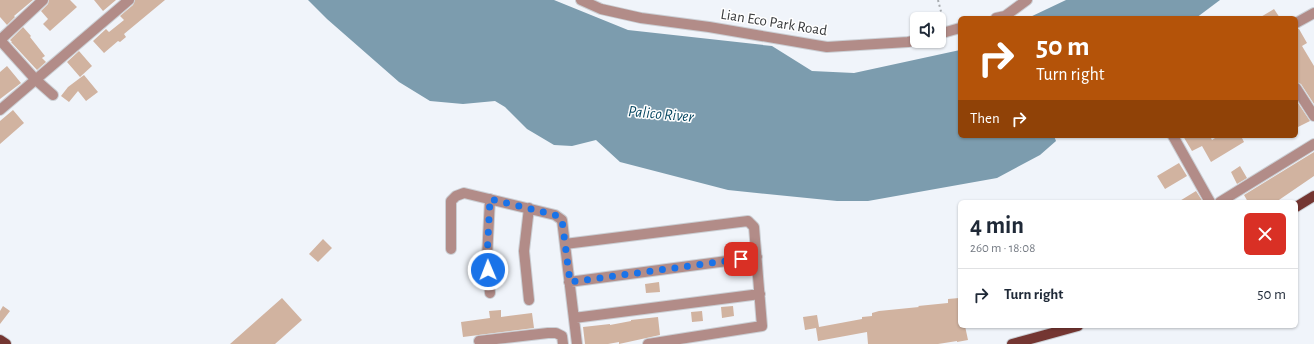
<!DOCTYPE html>
<html lang="en">
<head>
<meta charset="utf-8">
<style>
	body { margin:0; font-family:"Alegreya Sans",sans-serif; background:#f6f6f7; color:#1f2937; height:100vh; display:flex; flex-direction:column; font-size:15px; white-space:nowrap }
	* { box-sizing:border-box; margin:0 }
	p { font-size:13px; color:#747a83 }
	.icon { flex:none; width:22px; height:22px; fill:none; stroke:currentColor; stroke-width:2; stroke-linecap:round; stroke-linejoin:round }
	.map { position:relative; flex:1; overflow:hidden }
	.drawer { position:absolute; left:958px; top:200px; width:340px; height:128px; display:flex; flex-direction:column; background:#fff; border-radius:6px; box-shadow:0 1px 3px #0004 }
	.drawer>* { flex:none }
	.banner { position:absolute; left:958px; top:16px; width:340px; height:122px; border-radius:6px; box-shadow:0 1px 3px #0004; background:#b45309; color:#fff; overflow:hidden }
	.controls { position:absolute; left:910px; top:12px; display:grid; gap:8px }
	.controls a { display:grid; place-items:center; width:36px; height:36px; border-radius:6px; background:#fff; box-shadow:0 1px 3px #0004; font-size:20px }
	.pin { position:absolute; display:grid; place-items:center; width:34px; height:34px; color:#fff; margin:-17px; border-radius:8px; box-shadow:0 2px 6px #0006 }
	.me { position:absolute; width:44px; margin:-22px; rotate:359deg; stroke-linejoin:round; filter:drop-shadow(0 0 3px #0008) }
	.turn { display:flex; align-items:center; gap:14px; height:84px; padding:0 12px; font-size:18px }
	.turn .icon { width:52px; height:52px; stroke-width:2.5 }
	.turn b { display:block; font-size:28px; line-height:34px }
	.then { display:flex; align-items:center; height:38px; padding:0 12px; background:#0003; gap:8px; font-size:15px }
	.round { display:grid; place-items:center; flex:none; width:42px; height:42px; border-radius:6px; background:#f6f6f7 }
	.headline { display:flex; align-items:center; justify-content:space-between; height:68px; padding:0 12px }
	h1 { font-size:24px; font-weight:600; line-height:30px }
	ul { padding:0; list-style:none }
	li { display:flex; align-items:center; gap:12px; height:52px; padding:0 12px; border-top:1px solid #e0e1e3 }
	li div { flex:1 }
	li b { display:block; font-size:15px }
	li em { font-style:normal }
	.map>svg:first-child { display:block }
	.water { fill:#7c9cae }
	.building { fill:#d1b3a0 }
	.lines { fill:none; stroke-linecap:round; stroke-linejoin:round }
	.minor-casing { stroke:#cbcfd4; stroke-width:12 }
	.major-casing { stroke:#cbcfd4; stroke-width:12 }
	.path { stroke:#a7abaf; stroke-width:2; stroke-dasharray:2 3; stroke-linecap:butt }
	.minor { stroke:#b28c88; stroke-width:10 }
	.major { stroke:#743632; stroke-width:10 }
	.route { stroke:#1a73e8; stroke-width:7; stroke-dasharray:0 12.6 }
	.labels { text-anchor:middle; stroke-width:3; stroke-linejoin:round; paint-order:stroke }
	.street-label { font-size:15px; fill:#393b3d; stroke:#fff }
	.water-label { font-size:16px; font-style:italic; fill:#084862; stroke:#fff }
</style>
</head>
<body>
<div class="map">
<svg width="1314" height="344" viewBox="0 0 1314 344">
	<rect width="100%" height="100%" fill="#f0f4fa"/>
	<path class="water" d="M308,0H554L628,30L772,46L812,71L854,73L960,50V136H1054L1056,141L1040,155L997,178L868,201H837L728,190L620,162L596,140L572,146L554,145L527,129L505,107L495,101L463,104L430,101L399,82L327,19Z
		M1066,0H1220L1196,18H1028Z"/>
	<path class="building" d="M0,0H33L14,16L15,17L7,25L0,17Z
		M49,0H70L77,7L50,31L43,24L48,19L41,11L48,4Z
		M94,0H116L103,11Z
		M135,0H165L124,34L126,37L120,42L118,41L104,53L93,41L106,29L109,32L124,20L120,16L133,5Z
		M1274,9L1280,18H1259Z
		M23,27L31,36L30,37L45,56L42,58L46,62L37,70L11,42H12L10,40Z
		M1296,29H1299L1307,43L1302,46L1314,66V104L1301,84L1296,82Z
		M79,51L92,66L80,77L67,62Z
		M7,66L21,83L0,99V72Z
		M84,75L98,92L86,101L78,91L69,102L61,96L68,87Z
		M1296,100L1310,121L1296,128Z
		M13,110L24,123L0,144V121Z
		M1183,136H1210L1212,140L1218,136H1241L1244,142L1211,162L1202,146L1192,151Z
		M1314,152V176L1276,202H1248L1244,195Z
		M1179,163L1187,176L1165,189L1157,176Z
		M1240,166L1247,178L1237,184L1231,172Z
		M1196,191L1203,202H1178Z
		M323,239L332,248L318,262L309,254Z
		M659,282L660,292L646,293L645,284Z
		M282,298L302,320L275,344H230Z
		M959,298L960,326H965L968,340L957,342V341L938,344H868L867,332L818,341L816,328L805,330L803,317L817,315L819,327L862,319V317L872,316V313L879,311L919,307L918,306L948,303V299Z
		M3,306L10,311L0,324V311Z
		M733,306L734,316L722,318L721,307Z
		M501,310V317L532,313L534,328L463,337L461,322L490,318L489,311Z
		M702,311L703,321L692,322L691,312Z
		M658,317L660,335L619,344V342L608,344H585L583,327L610,324V325L631,321V320Z"/>
	<g class="lines">
		<g class="minor-casing">
			<path id="minor" d="M581,0L601,9L641,18L709,27L827,47L908,42L917,40
				M996,18L1005,16L1027,0
				M1296,23L1314,13
				M939,34L960,28
				M0,40L36,80L53,95
				M0,40L43,0
				M1296,88L1314,116
				M0,110L129,0
				M1173,136L1210,202
				M1220,202L1314,144
				M529,208L524,251L529,300
				M565,244L748,221L754,227L762,326L648,344
				M451,249V201L456,196L464,193L555,215L562,220L577,344
				M569,282L757,257
				M490,293L487,258L490,199
				M574,318L760,294
				M479,341L548,333H556L562,336L563,344"/>
		</g>
		<g class="major-casing">
			<path id="major" d="M1296,207L1314,196
				M0,340L6,344
				M1012,344L1078,326"/>
		</g>
		<path class="path" d="M938,0L944,23"/>
		<use href="#minor" class="minor"/>
		<use href="#major" class="major"/>
	</g>
	<g class="lines">
		<path class="route" d="M488,270L487,258L490,199L555,215L562,220L570,282L741,259"/>
	</g>
	<g class="labels">
		<g class="street-label">
			<text transform="translate(774 22) rotate(9)" y="5">Lian Eco Park Road</text>
		</g>
		<g class="water-label">
			<text transform="translate(661 113) rotate(5)" y="6">Palico River</text>
		</g>
	</g>
</svg>
<div class="controls">
<a><svg class="icon" aria-label="sound" viewBox="0 0 24 24"><path d="M4 9h4l5-4v14l-5-4H4zM17 9q2 3 0 6"/></svg></a>
</div>
<div class="pin" style="left:741px;top:259px;background:#d93025"><svg class="icon" aria-label="arrive" viewBox="0 0 24 24"><path d="M6 21V4h12l-3 4 3 4H6"/></svg></div>
<svg class="me" style="left:488px;top:270px" viewBox="-20 -20 40 40"><circle r="17" fill="#1a73e8" stroke="#fff" stroke-width="3"/><path d="M0-11L8 9 0 5-8 9z" fill="#fff"/></svg>
<div class="banner">
<div class="turn"><svg class="icon" aria-label="right" viewBox="0 0 24 24"><path d="M7 20v-9h11M14 6l5 5-5 5"/></svg><div><b>50 m</b>Turn right</div></div>
<div class="then">Then<svg class="icon" aria-label="right" viewBox="0 0 24 24"><path d="M7 20v-9h11M14 6l5 5-5 5"/></svg></div>
</div>
<section class="drawer">
<div class="headline"><div><h1>4 min</h1><p>260 m · 18:08</p></div><a class="round" style="background:#d93025;color:#fff"><svg class="icon" aria-label="close" viewBox="0 0 24 24"><path d="M6 6l12 12M18 6L6 18"/></svg></a></div>
<ul>
<li><svg class="icon" aria-label="right" viewBox="0 0 24 24"><path d="M7 20v-9h11M14 6l5 5-5 5"/></svg><div><b>Turn right</b></div><em>50 m</em></li>
</ul>
</section>
</div>
</body>
</html>
